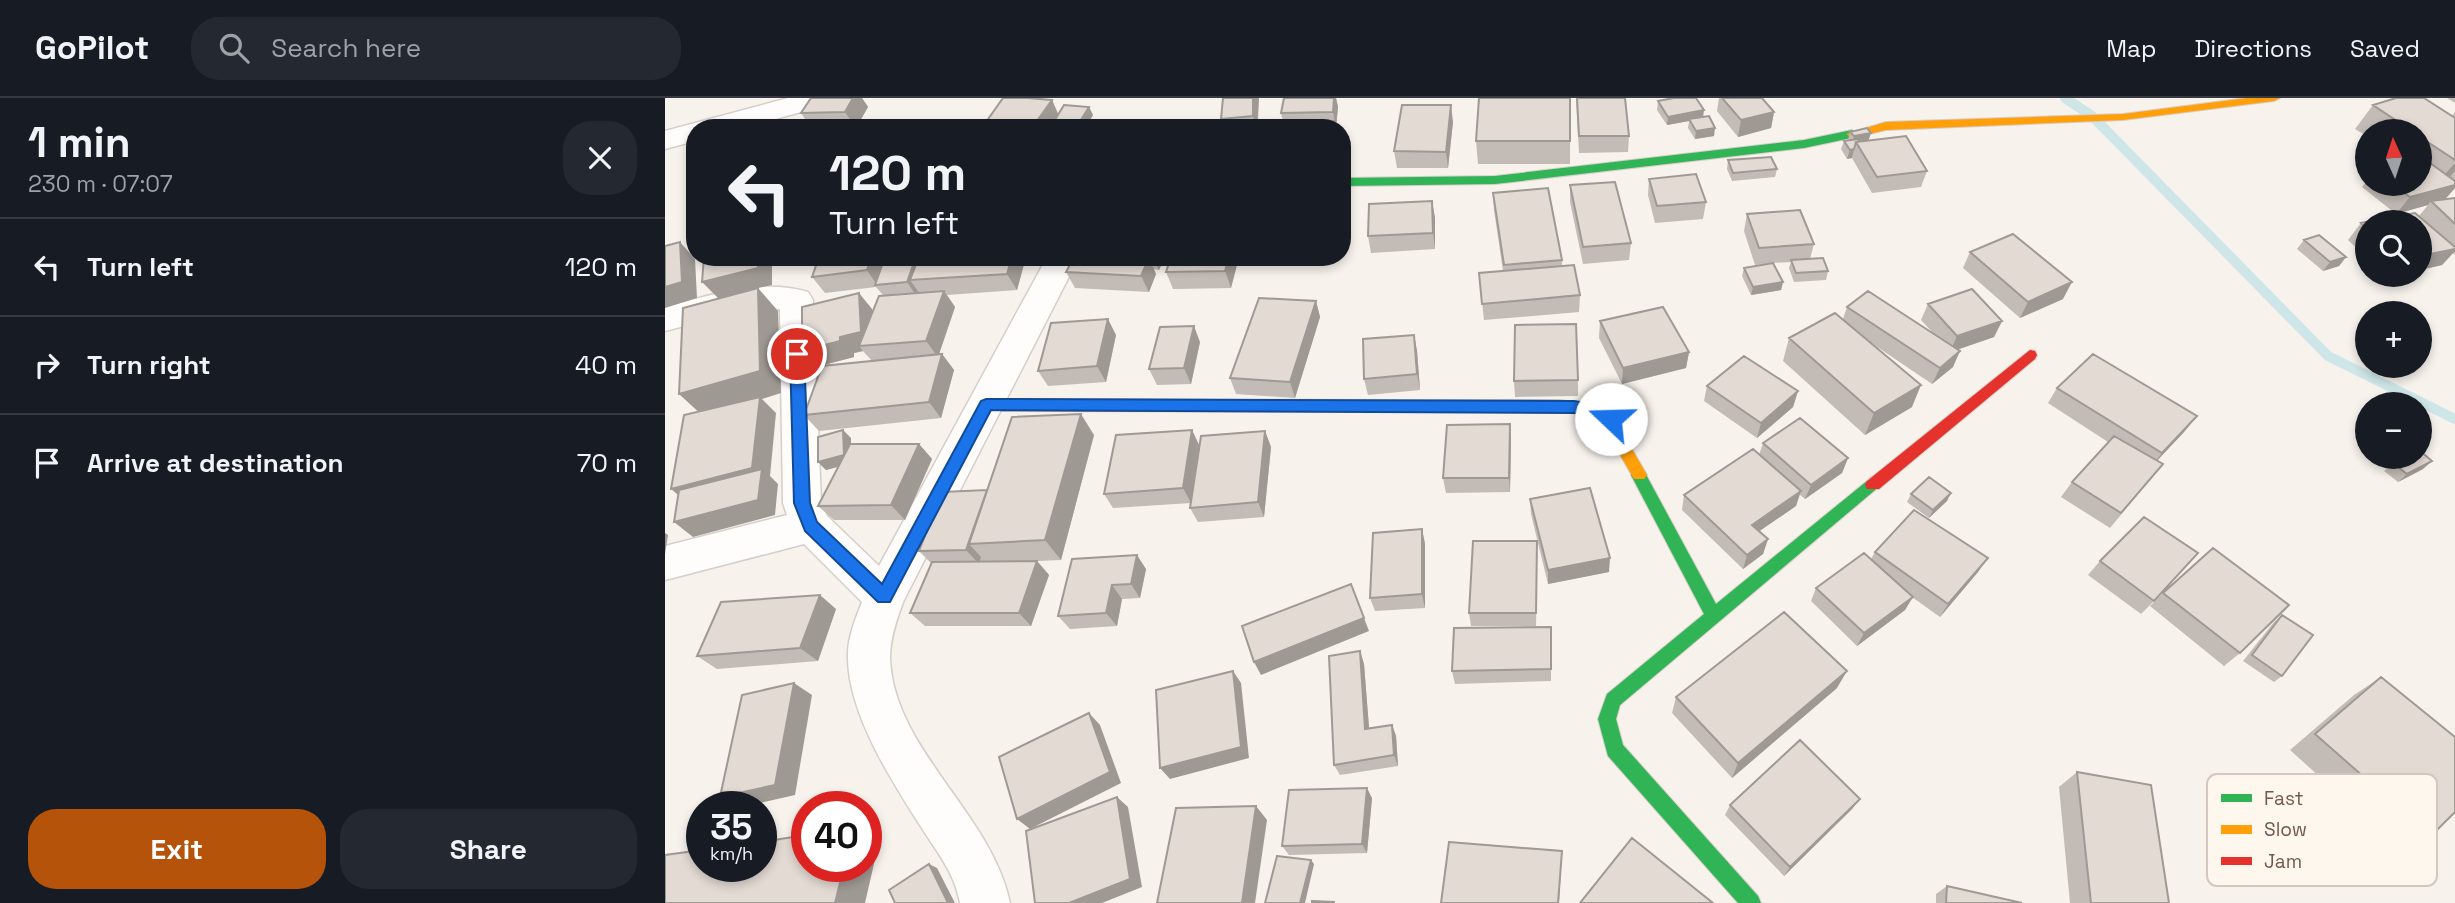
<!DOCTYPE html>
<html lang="en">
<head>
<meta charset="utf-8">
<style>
	body { margin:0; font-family:"Space Grotesk",sans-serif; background:#242831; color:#f1f3f6; height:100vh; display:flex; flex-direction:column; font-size:26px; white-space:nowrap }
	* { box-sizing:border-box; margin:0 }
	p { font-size:23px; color:#9ea1a6 }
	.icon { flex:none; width:38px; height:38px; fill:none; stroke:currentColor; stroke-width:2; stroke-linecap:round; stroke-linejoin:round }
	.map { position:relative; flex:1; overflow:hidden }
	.side { display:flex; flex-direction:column; background:#171b24; width:665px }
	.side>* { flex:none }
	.banner { position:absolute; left:21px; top:21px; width:665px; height:147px; border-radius:28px; box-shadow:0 4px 10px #0003; background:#171b24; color:#f1f3f6; overflow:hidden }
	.needle { width:46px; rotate:357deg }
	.controls { position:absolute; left:1690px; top:21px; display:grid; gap:14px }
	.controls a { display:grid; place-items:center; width:77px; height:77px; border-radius:50%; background:#171b24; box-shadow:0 4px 10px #0003; font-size:35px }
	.speed { position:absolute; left:21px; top:693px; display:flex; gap:14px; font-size:35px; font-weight:700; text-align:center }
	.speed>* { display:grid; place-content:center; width:91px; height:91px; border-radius:50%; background:#171b24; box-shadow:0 4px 10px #0003; line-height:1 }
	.speed small { font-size:18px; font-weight:400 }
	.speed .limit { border:10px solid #d22; background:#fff; color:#111 }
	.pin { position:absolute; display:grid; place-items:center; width:60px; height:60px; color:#fff; margin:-30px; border:4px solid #fff; border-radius:50%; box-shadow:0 2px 7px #0007 }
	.me { position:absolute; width:77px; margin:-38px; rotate:291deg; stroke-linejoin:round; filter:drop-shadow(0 0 5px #0008) }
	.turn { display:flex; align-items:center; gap:24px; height:147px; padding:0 28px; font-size:32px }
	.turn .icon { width:91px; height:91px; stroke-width:2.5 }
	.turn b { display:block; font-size:49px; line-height:60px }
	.round { display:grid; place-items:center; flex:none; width:74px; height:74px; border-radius:28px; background:#242831 }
	.summary { display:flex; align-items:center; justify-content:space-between; height:119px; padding:0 28px }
	h1 { font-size:42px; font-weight:700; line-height:52px }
	.action { display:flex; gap:14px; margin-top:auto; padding:14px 28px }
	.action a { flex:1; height:80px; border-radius:28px; background:#b45309; color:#fff; font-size:28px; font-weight:700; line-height:80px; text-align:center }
	.action a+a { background:#242831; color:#f1f3f6 }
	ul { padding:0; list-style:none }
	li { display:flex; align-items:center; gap:21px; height:98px; padding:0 28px; border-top:2px solid #363941 }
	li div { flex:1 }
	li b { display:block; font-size:26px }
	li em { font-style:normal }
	header { display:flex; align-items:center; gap:42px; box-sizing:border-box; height:98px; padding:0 35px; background:#171b24; border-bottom:2px solid #363941 }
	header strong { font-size:33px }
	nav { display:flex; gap:38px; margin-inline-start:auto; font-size:24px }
	.search { width:490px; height:63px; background:#242831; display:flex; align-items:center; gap:18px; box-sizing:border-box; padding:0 24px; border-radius:28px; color:#9ea1a6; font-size:26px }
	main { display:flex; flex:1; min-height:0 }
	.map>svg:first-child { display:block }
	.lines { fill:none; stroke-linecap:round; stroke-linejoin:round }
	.stream { stroke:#cee6e7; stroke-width:10 }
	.street-casing { stroke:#d6cec8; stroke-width:3 }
	.fast-casing { stroke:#d6cec8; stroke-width:2 }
	.slow-casing { stroke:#d6cec8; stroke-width:2 }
	.jam-casing { stroke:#d6cec8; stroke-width:2 }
	.street { fill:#fefdfc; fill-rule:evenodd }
	.fast { fill:#30b455; fill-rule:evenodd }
	.slow { fill:#ff9f0a; fill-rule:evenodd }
	.jam { fill:#e5322d; fill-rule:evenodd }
	.wall { fill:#c3bbb5 }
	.shaded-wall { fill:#9f9994 }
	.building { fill:#e3dad3; stroke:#9f9994; stroke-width:2 }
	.route { fill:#1a73e8; stroke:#114b97; stroke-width:2 }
	.key { fill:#fef7ed; stroke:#d5c7bd; stroke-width:2 }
	.key-label { font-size:19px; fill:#75584c }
</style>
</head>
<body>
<header>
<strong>GoPilot</strong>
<div class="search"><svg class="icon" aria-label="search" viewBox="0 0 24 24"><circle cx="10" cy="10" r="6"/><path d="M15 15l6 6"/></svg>Search here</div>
<nav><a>Map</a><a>Directions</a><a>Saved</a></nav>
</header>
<main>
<section class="side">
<div class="summary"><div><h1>1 min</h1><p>230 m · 07:07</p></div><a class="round"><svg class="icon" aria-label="close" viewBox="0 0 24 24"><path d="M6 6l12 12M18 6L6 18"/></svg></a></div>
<ul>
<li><svg class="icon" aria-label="left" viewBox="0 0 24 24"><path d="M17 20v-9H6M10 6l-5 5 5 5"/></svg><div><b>Turn left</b></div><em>120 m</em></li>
<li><svg class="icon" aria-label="right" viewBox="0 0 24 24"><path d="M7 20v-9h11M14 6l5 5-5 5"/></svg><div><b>Turn right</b></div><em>40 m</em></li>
<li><svg class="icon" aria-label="arrive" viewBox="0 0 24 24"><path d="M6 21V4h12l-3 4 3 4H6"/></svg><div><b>Arrive at destination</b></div><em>70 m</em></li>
</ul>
<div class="action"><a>Exit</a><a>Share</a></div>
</section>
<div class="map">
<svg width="1790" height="805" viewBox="0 0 1790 805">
	<rect width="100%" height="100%" fill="#f7f2ec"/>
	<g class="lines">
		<path class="stream" d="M1400,0L1427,18L1663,258L1790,321"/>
		<g class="street-casing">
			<path id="street" d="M123,0H169L165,6L78,30H30V43L0,51V33Z
				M382,159H414L239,502C232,520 225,540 225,560C228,651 327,716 345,805H295C290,777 275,758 260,735C229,687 184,618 183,561C182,541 190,522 197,504L139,446L0,482V448L122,417L118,405L115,211L66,216L0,233V209C47,197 95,180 143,194L148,202L156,405L162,418L214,468Z"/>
		</g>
		<g class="fast-casing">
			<path id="fast" d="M1187,32L1193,36L1191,39L1139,50L830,86L677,88V80L830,78L1139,42Z
				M974,371L979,373L1051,506L1202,383H1214L1216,387L955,607L951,621L958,647L1093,798L1096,805H1073L943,658L933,621L942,596L1039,516L966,377L969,373Z"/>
		</g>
		<g class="slow-casing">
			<path id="slow" d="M1582,0H1615L1609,3L1458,22L1221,32L1187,40L1181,36L1221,24L1458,16Z
				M747,302H893L942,308L982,377L979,381H969L932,317L893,314H747L740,308Z"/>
		</g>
		<g class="jam-casing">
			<path id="jam" d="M1365,252L1370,253L1372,257L1370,261L1214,391H1202L1200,387L1202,383Z
				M321,301L747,302L754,308L747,314L321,313L314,307Z"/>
		</g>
		<use href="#street" class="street"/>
		<use href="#fast" class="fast"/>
		<use href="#slow" class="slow"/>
		<use href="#jam" class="jam"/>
	</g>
	<path class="wall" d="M146,0H197L203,9L191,30H146L136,15Z
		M558,0H594L593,25L618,24L616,15L619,0H671L673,9L671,30H559L556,21Z
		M911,0L964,38L963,54L914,55Z
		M1054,0H1097L1109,14L1106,30L1073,39L1052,13Z
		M1731,0H1759L1787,18L1790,14V90L1780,102L1790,100V157L1788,155L1777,167L1755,172V124H1703V161L1683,142L1696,125L1750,115L1754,118L1763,107L1731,116L1697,89L1703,82V86H1755V33H1703V39L1690,31L1708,7Z
		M1782,0H1790V5Z
		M387,2L393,16L424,9L428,17L423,26L439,30H324L321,24Z
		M993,3L1038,19L1049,38L1030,41L1023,30L1024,23L1002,27L992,12Z
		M788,24L783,70H732L729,53Z
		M1185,34L1262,73L1256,89L1207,95L1187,60L1182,61L1176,51L1179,43L1183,42Z
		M811,43H905V66H813Z
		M1063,62L1112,71L1110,79L1067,83L1062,71Z
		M984,81L1041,104L1038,121L990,125L983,97Z
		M905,87L966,145L964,162L918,166L905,104Z
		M828,95L897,162V168L915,197L914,214L819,222L814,175L838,173L829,112Z
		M767,103L770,120V151L706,155L703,138Z
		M1082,116L1149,146L1145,161L1163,173L1161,182L1129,184L1124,170L1126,164L1108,165L1118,184L1116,192L1086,197L1077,178L1079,170L1104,166L1090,167L1079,133Z
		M1639,142L1681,159L1674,168L1658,173L1632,151Z
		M1305,154L1398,201L1355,220L1298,170Z
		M154,159H361L352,192L282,197L290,209L274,256H277L289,272L276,320L154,333L139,317L207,263L198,253L189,255V259L151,269L137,253L207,211V216L218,197L211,189L160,195L147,179Z
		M409,159H500L494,172L489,171L491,176L484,194L410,190L401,174Z
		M506,159H574L566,190L508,191L501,174Z
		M651,203L655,219L630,300L571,296L565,280Z
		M1263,206L1337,223L1329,239L1292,252L1288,269L1267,286L1205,244L1247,309L1200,337L1118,263L1124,240L1178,221L1182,209L1269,236L1256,222Z
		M935,223L1024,254L1021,270L957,286L934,240Z
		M451,237L441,284L383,288L373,273Z
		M749,237L752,253L755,292L703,297L699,281Z
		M535,244L526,286L492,287L484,271Z
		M913,282V298L850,299L849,283Z
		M1042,288L1133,293L1128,309L1092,340L1039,303Z
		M1392,290L1532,318L1519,334L1492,363L1498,366L1445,430L1396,399L1407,384L1443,344L1383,305Z
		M527,332L534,347L526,405L448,410L439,396Z
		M600,333L606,349L599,419L533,424L525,410Z
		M429,337L396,462L372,463L384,477L366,528H260L245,515L266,465L254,453L322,392Z
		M186,340V346H254L267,361L240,422H169L153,408L173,369L161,372L153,364Z
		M846,341L845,394L781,395L778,380Z
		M1098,345L1183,360L1177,375L1140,401L1134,396L1131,408L1094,433L1103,441L1098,456L1078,471L1017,412L1019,397L1094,357Z
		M1728,365L1758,371L1733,384L1719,373Z
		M1246,396L1282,403L1264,420L1242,404Z
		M865,401L944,474L883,486L866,416Z
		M757,431L760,446V510L710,513L705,500Z
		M1210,454L1313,474L1275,519L1247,499L1240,512L1192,548L1146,503L1151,490L1206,461Z
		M872,457L871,528H806L804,515Z
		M407,461L481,471L475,500L457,501L452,528L405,531L393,518Z
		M1435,463L1489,503L1476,516L1423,477Z
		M1498,495L1575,555L1559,568L1485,508Z
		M171,511L153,563L52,571L32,558Z
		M1617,517V578L1609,584L1578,563L1609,524Z
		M886,529V583L790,586L787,573Z
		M695,553L699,566L704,630L727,627L731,638L733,668L675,677L669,667Z
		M1716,579L1766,738L1735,751L1625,652L1689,597Z
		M1172,590L1067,680L1007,615L1011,599Z
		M1412,674L1504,805H1405L1394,689Z
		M707,700L702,755L624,757L617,748Z
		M1195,701L1187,711L1119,778L1060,717L1065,707Z
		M1282,788L1357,805H1271V796Z"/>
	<path class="shaded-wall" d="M188,0H197L203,9L191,30L180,14Z
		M588,0H594L592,30H591L588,18Z
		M669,0H671L673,9L671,30H669L670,24L668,14Z
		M387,2L394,18L387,30H370L369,27Z
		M786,7L788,24L783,70L781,54Z
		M424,9L428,17L420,30H411Z
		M1039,12L1038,20L1024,21V23L1002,27L1003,19Z
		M1109,14L1106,30L1073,39L1076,22Z
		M1050,30L1049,38L1030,41L1031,33Z
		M1206,35L1203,44H1191L1187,47L1189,38Z
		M1189,51L1187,60L1182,61L1185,52Z
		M1790,65V73L1781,83L1771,86Z
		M1790,87V90L1779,102L1766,103L1763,107L1731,116L1745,99Z
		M767,103L770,120V151L768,135Z
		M15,144L30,161L32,200L0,210V189Z
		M1790,151V153L1777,167L1755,172V158Z
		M93,159H107V187L93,190L113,213L116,295L97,301L111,315L105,378L113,386L110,417L28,439L9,424L24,406L6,391L38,318L14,296L53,200L37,184Z
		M206,159H222L212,187L202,172Z
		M251,159H268L245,182L255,196L253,201L242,184Z
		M347,159H361L352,192L342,176Z
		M489,159H500L494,172Z
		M564,159H574L566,190L560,173Z
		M1681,159L1674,168L1658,173L1665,164Z
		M484,160L491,176L484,194L476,178Z
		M1118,184L1116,192L1086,197L1088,189Z
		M1407,184L1398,201L1355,220L1363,204Z
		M279,193L290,209L273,259L261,243Z
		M194,195L207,211L208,247L194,248L198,253L189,255V259L151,269L137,253L175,239Z
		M651,203L655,219L630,300L625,284Z
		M443,221L451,237L441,284L432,268Z
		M1337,223L1329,239L1285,254L1292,238Z
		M529,228L535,244L526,286L519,270Z
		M749,237L752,253L755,292L752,276Z
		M1295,253L1288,269L1267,286L1275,270Z
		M1024,254L1021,270L957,286L958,270Z
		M277,256L289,272L276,320L264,304Z
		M1256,287L1247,309L1200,337L1209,315Z
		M1133,293L1128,309L1092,340L1096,325Z
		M416,316L429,337L396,462L380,442Z
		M1532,318L1519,334L1485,370L1497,355Z
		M845,326L846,341L845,394L844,380Z
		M178,332L186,340V365L161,372L153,364Z
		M527,332L534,347L526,405L518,390Z
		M600,333L606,349L599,419L593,404Z
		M254,346L267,361L240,422L226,407Z
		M1183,360L1177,375L1140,401L1146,387Z
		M1767,363L1758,371L1733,384L1742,376Z
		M322,392L304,446L316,459L314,466L301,452Z
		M1136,393L1131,408L1083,441L1087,427Z
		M1286,395L1282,403L1264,420L1268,412Z
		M757,431L760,446V510L757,496Z
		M0,435L3,437L0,456Z
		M1103,441L1098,456L1078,471L1082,457Z
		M472,457L481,471L475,500L466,486Z
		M945,460L944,474L883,486V472Z
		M1323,460L1313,474L1275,519L1283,506Z
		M372,463L384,477L366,528L354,515Z
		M447,487L457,501L452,528L441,515Z
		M155,497L171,511L153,563L135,550Z
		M1248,499L1240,512L1192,548L1199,535Z
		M699,520L704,533L596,577L589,564Z
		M695,553L699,566L705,642L700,631Z
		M568,573L576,585L584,660L505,681L495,670Z
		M1182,573L1172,590L1067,680L1073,665Z
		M129,585L147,597L130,697L78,709H75L55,699Z
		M424,615L435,627L456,685L365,731L352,721Z
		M727,627L731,638L733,668L729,657Z
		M702,690L707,700L702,755L697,746Z
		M452,699L463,709L477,789L437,805H404Z
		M1195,701L1187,711L1119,778L1125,769Z
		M591,708L602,722L590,805H577Z
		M201,738L214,744L200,805H170L179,768H201Z
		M897,753L894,805H893Z
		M646,762L649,766L640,805H635Z
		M264,766L272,770L290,805H283Z"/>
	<path class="building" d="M146,0H188L180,14L136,15Z
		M338,0H363L387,2L369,27L321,24Z
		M558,0H588V18L556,21Z
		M619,0H669L668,14L616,15Z
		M814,0H905V43H811Z
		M912,0H960L964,38H914Z
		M1009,0H1031L1039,12L1003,19L993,3Z
		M1057,0H1097L1109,14L1076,22Z
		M1731,0H1759L1790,20V62L1755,39V33H1747L1708,7Z
		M399,7L424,9L411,30H385Z
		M737,7H786L781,54L729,53Z
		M1044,18L1050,30L1031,33L1024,21Z
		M643,23V30H568L569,26Z
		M655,23H670L669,30H654Z
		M417,26L437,27L436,30H415Z
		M1202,30L1206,35L1189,38L1185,34Z
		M1241,38L1262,73L1212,79L1191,44Z
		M1193,41L1195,43L1191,44L1189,51L1185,52L1179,43Z
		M1106,59L1112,71L1068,75L1063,62Z
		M1755,60H1758L1790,83V87L1745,99L1727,86H1755Z
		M1031,76L1041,104L992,108L984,81Z
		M950,84L966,145L918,149L905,87Z
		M883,90L897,162L839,167L828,95Z
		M1790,100V126L1766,103Z
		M767,103L768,135L703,138L704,106Z
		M1135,112L1149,146L1094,150L1082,116Z
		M1750,115L1790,149V151L1755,158V124H1703V132L1696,125Z
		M1348,136L1407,184L1363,204L1305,154Z
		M1654,137L1681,159L1665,164L1639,142Z
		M15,144L17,184L0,189V148Z
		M39,159H93V170L37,184Z
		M154,159H206L202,172L147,179Z
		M220,159H251L242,184L210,187Z
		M254,159H347L342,176L245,182Z
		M409,159H470L484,160L476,178L401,174Z
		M506,159H564L560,173L501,174Z
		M1158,160L1163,173L1131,175L1126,162Z
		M1108,165L1118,184L1088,189L1079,170Z
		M909,167L915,197L817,206L814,175Z
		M93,190L95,273L14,296L18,210Z
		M1307,191L1337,223L1292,238L1263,206Z
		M279,193L261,243L194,248L214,198Z
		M1203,193L1295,253L1275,270L1182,209Z
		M194,195L196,234L175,239V243L137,253V209Z
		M594,200L651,203L625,284L565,280Z
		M998,209L1024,254L958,270L935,223Z
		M1170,215L1256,287L1209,315L1124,240Z
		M443,221L432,268L373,273L386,225Z
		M911,226L913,282L849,283L850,227Z
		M529,228L519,270L484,271L495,229Z
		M749,237L752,276L699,281L698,241Z
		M277,256L264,304L139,317L157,268Z
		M1428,256L1532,318L1497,355L1392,290Z
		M1079,258L1133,293L1096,325L1042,288Z
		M95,299L87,370L6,391L19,317Z
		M416,316L380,442L304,446L347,319Z
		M1135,320L1183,360L1146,387L1098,345Z
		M845,326L844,380H778L782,327Z
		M178,332L179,357L153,364V339Z
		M527,332L518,390L439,396L451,337Z
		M600,333L593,404L525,410L536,338Z
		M1449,338L1498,366L1456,415L1407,384Z
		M185,346H254L226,407L153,408Z
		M1088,351L1136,393L1087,427L1103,441L1082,457L1019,397Z
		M1755,353L1767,363L1742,376L1728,365L1742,359H1755Z
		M97,371L93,402L9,424L14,392Z
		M1264,379L1286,395L1268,412L1246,396Z
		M925,390L945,460L883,472L865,401Z
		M322,392L301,452L254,453L277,394Z
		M1249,412L1323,460L1283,506L1210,454Z
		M1479,419L1533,455L1489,503L1435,463Z
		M757,431V496L705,500L708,435Z
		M808,443H872L871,515H804Z
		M1548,450L1624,507L1575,555L1498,495Z
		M1199,455L1248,499L1199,535L1151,490Z
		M472,457L466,486L447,487L441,515L393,518L407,461Z
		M372,463L354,515H245L267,464Z
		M686,486L699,520L589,564L577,528Z
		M155,497L135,550L32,558L56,504Z
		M1119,514L1182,573L1073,665L1011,599Z
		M1617,517L1648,537L1617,578L1587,557Z
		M886,529V571L787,573L789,530Z
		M695,553L700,631L727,627L729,657L669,667L664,558Z
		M568,573L576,649L495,670L491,592Z
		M1716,579L1790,639V714L1766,738L1650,636Z
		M129,585L110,687L55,699L77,597Z
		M424,615L445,674L352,721L334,659Z
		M1135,642L1195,701L1125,769L1065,707Z
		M1412,674L1486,687L1504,805H1426Z
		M702,690L697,746L617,748L624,692Z
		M452,699L465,781L404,805H370L361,733Z
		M591,708L577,805H492L511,710Z
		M142,737V768H179L170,805H0V757L37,752V768H96V744Z
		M967,740L1048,805H915Z
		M784,744L897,753L893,805H776Z
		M612,758L646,762L635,805H600Z
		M264,766L283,805H230L224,792Z
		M1282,788L1357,805H1281Z
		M647,803L669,804V805H647Z"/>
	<path class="route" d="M132,251L139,256L145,405L152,424L217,486L316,303L321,301L909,303L942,308L953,321L946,327L933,317L909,315L326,312L225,504H213L140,433L129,405L125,256Z"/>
	<rect x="1542" y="676" width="230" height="112" rx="10" class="key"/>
	<rect x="1556" y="696" width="31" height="8" fill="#30b455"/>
	<rect x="1556" y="727" width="31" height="9" fill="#ff9f0a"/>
	<rect x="1556" y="759" width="31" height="8" fill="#e5322d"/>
	<g class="key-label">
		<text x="1599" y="707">Fast</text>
		<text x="1599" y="738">Slow</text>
		<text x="1599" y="770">Jam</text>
	</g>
</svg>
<div class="controls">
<a><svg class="needle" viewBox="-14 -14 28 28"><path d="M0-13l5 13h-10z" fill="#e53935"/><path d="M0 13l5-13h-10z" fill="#9ea1a6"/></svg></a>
<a><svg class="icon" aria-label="search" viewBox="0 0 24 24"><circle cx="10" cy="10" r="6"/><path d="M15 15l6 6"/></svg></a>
<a>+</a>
<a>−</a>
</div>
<div class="speed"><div>35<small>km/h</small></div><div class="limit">40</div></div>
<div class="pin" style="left:132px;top:256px;background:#d93025"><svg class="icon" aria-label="arrive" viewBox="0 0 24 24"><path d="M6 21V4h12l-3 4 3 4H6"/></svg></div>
<svg class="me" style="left:946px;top:321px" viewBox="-20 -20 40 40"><circle r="19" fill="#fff"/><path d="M0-13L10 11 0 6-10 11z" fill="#1a73e8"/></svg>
<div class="banner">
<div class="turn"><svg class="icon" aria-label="left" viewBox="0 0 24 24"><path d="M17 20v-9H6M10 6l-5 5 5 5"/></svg><div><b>120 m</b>Turn left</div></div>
</div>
</div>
</main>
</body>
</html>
